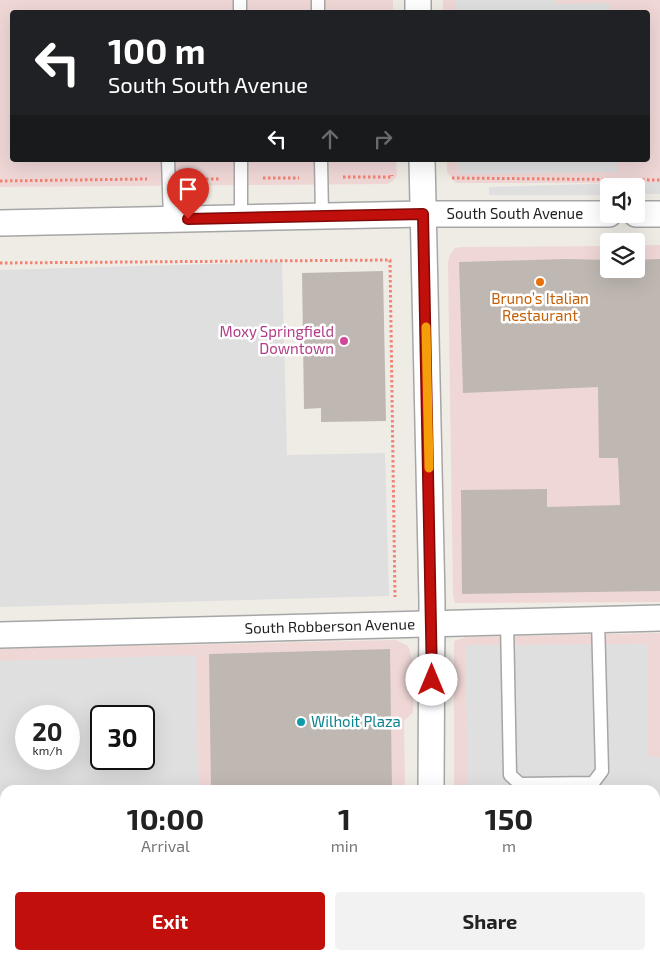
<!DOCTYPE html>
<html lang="en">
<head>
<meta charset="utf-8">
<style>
	body { margin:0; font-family:"Exo 2",sans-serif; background:#f2f2f2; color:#222; height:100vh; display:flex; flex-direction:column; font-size:19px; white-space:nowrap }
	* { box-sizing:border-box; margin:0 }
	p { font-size:16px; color:#767676 }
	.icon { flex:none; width:28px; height:28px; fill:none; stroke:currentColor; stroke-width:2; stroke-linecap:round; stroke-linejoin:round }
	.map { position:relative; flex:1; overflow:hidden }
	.side { position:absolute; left:0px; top:785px; width:660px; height:175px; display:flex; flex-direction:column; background:#fff; border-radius:15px 15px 0 0; box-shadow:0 5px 20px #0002 }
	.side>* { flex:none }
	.top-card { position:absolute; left:10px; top:10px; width:640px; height:152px; border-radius:5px; box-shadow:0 5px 20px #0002; background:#202124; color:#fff; overflow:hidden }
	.controls { position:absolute; left:600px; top:178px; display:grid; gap:10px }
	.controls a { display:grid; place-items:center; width:45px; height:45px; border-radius:5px; background:#fff; box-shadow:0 5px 20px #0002; font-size:25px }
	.speed { position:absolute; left:15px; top:705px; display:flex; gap:10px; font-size:25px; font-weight:700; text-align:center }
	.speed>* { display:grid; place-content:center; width:65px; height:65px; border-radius:50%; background:#fff; box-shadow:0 5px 20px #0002; line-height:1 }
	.speed small { font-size:12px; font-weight:400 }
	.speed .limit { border:2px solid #111; border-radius:8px; background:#fff; color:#111 }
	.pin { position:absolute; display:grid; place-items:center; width:42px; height:42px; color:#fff; margin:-51px -21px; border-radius:50% 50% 50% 0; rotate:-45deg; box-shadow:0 0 5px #0007 }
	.pin .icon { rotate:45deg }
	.me { position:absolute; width:55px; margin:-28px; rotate:0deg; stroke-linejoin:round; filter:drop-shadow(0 0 4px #0008) }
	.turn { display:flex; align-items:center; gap:18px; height:105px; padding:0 15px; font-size:22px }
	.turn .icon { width:65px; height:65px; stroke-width:2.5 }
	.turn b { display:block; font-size:35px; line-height:42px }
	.lanes { display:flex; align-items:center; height:48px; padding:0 15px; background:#0003; justify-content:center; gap:25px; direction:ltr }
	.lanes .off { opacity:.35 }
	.eta { display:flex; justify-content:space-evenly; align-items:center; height:85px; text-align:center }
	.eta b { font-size:30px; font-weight:700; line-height:35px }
	.cta { display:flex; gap:10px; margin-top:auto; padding:10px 15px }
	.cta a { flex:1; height:58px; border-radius:5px; background:#c10f0c; color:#fff; font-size:20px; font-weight:700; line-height:58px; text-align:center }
	.cta a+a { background:#f2f2f2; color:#222 }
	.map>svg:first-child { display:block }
	.commercial { fill:#efd7d6; fill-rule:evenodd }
	.parking { fill:#dfdfdf; fill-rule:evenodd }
	.building { fill:#bfb8b2 }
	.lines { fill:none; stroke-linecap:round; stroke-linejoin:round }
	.service-casing { stroke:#a6a6a6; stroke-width:15 }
	.minor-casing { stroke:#a6a6a6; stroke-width:28 }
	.path { stroke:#f18274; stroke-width:3; stroke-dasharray:2.5 2.5; stroke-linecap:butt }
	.service { stroke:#fff; stroke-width:12 }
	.minor { stroke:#fff; stroke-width:25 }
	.route-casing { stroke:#7d0a08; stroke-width:12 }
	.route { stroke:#c10f0c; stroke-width:9 }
	.slow { stroke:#f59e0b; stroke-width:9 }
	.food-dot { fill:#e8710a; stroke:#fff; stroke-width:2 }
	.hotel-dot { fill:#d1479c; stroke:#fff; stroke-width:2 }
	.culture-dot { fill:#0f9aa8; stroke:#fff; stroke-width:2 }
	.labels { text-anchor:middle; stroke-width:5; stroke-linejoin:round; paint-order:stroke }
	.street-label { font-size:15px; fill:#1f1f1f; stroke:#fff }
	.food-label { font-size:15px; fill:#c56008; stroke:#fff }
	.hotel-label { font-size:15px; fill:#b23c85; stroke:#fff; text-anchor:end }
	.culture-label { font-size:15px; fill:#0d838f; stroke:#fff; text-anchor:start }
</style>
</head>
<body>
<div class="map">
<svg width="660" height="960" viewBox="0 0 660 960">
	<rect width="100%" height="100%" fill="#efece5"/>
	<path class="commercial" d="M0,0H393V12H12V160H396L397,176L393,181L387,184L0,187Z
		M443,0H660V183H456L447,172V160H648V12H443Z
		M636,245H660V602L455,603L453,594L448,263L450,255L455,248L461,247L609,246V269H636Z
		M660,633V960H457V955H655V790H454V641L466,637Z
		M396,640L408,646L413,661V712L404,721L405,790H5V955H407V960H0V649ZM26,716H69V759H26ZM101,716H144V759H101Z"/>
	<path class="parking" d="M456,0H555V4L609,3V12H456Z
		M458,160H617V172L459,174Z
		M660,182V194H636V186H609V195H489V187Z
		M282,262L287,455L385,453L389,596L0,607V270Z
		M648,644V752L649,757H660V813H655V790H468L465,645Z
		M196,655L199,790H5V955H168L169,960H0V661ZM69,716V759H26V716ZM144,716V759H101V716Z"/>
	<path class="building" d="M566,259L609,260V269H636V260L660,259V591L462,594L461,490L547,489V507L620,505L618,458H599L598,387L463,393L459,262Z
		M383,271L386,421L321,422V408L304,409L302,273Z
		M390,649L392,790H211L209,654Z"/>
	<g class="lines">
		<g class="service-casing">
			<path id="service" d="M240,0V12
				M318,0V12
				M168,160L170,219
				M321,160L322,216
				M241,218V160
				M507,621L510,775L520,784L593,783L602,771L598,619
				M655,935H660"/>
		</g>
		<g class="minor-casing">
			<g id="minor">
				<path d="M418,0V12"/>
				<path d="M422,160L432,600L431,790"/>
				<path d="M636,214H660"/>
				<path id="s1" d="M0,223L423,214H609"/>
				<path id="s2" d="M0,635L660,618"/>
				<path d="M430,960V955"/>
			</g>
		</g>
		<path class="path" d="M343,177H392V175
			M263,178H299
			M452,178L660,180
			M191,179H219
			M0,181L147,179
			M0,263L390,260L395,597"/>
		<use href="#service" class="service"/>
		<use href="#minor" class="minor"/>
	</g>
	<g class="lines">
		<g class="route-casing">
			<path id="route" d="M188,219L423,214L432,680"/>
		</g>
		<use href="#route" class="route"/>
		<path class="slow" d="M426,327L429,468"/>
	</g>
	<circle class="food-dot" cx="540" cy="282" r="5"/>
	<circle class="hotel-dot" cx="344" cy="341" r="5"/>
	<circle class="culture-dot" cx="301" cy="722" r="5"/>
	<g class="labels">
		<g class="street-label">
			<text dy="5" stroke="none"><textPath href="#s1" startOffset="515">South South Avenue</textPath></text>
			<text dy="5" stroke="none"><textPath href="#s2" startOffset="330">South Robberson Avenue</textPath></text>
		</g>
		<g class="food-label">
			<text x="540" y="304">Bruno’s Italian<tspan x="540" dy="17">Restaurant</tspan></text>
		</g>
		<g class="hotel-label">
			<text x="334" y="337">Moxy Springfield<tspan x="334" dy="17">Downtown</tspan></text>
		</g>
		<g class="culture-label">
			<text x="311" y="727">Wilhoit Plaza</text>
		</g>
	</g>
</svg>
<div class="controls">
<a><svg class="icon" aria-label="sound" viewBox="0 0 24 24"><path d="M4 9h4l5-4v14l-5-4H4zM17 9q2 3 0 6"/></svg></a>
<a><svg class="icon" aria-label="layers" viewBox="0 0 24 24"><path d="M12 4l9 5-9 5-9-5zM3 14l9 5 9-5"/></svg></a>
</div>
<div class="speed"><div>20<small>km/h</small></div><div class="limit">30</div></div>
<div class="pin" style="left:188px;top:219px;background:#d93025"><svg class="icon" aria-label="arrive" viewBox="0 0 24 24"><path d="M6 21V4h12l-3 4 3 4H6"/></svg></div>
<svg class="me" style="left:432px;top:680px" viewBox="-20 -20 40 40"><circle r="19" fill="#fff"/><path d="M0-13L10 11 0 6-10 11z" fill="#c10f0c"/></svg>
<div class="top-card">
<div class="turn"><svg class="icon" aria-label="left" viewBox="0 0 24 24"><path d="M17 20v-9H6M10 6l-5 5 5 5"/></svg><div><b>100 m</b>South South Avenue</div></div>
<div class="lanes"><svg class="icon" aria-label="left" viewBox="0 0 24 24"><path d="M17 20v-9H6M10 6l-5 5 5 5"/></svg><svg class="icon off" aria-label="ahead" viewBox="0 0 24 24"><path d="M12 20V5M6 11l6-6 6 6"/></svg><svg class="icon off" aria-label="right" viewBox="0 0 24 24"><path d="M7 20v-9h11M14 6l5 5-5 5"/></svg></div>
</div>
<section class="side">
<div class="eta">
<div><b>10:00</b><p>Arrival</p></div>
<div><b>1</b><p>min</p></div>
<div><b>150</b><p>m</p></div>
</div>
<div class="cta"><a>Exit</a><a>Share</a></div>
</section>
</div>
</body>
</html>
